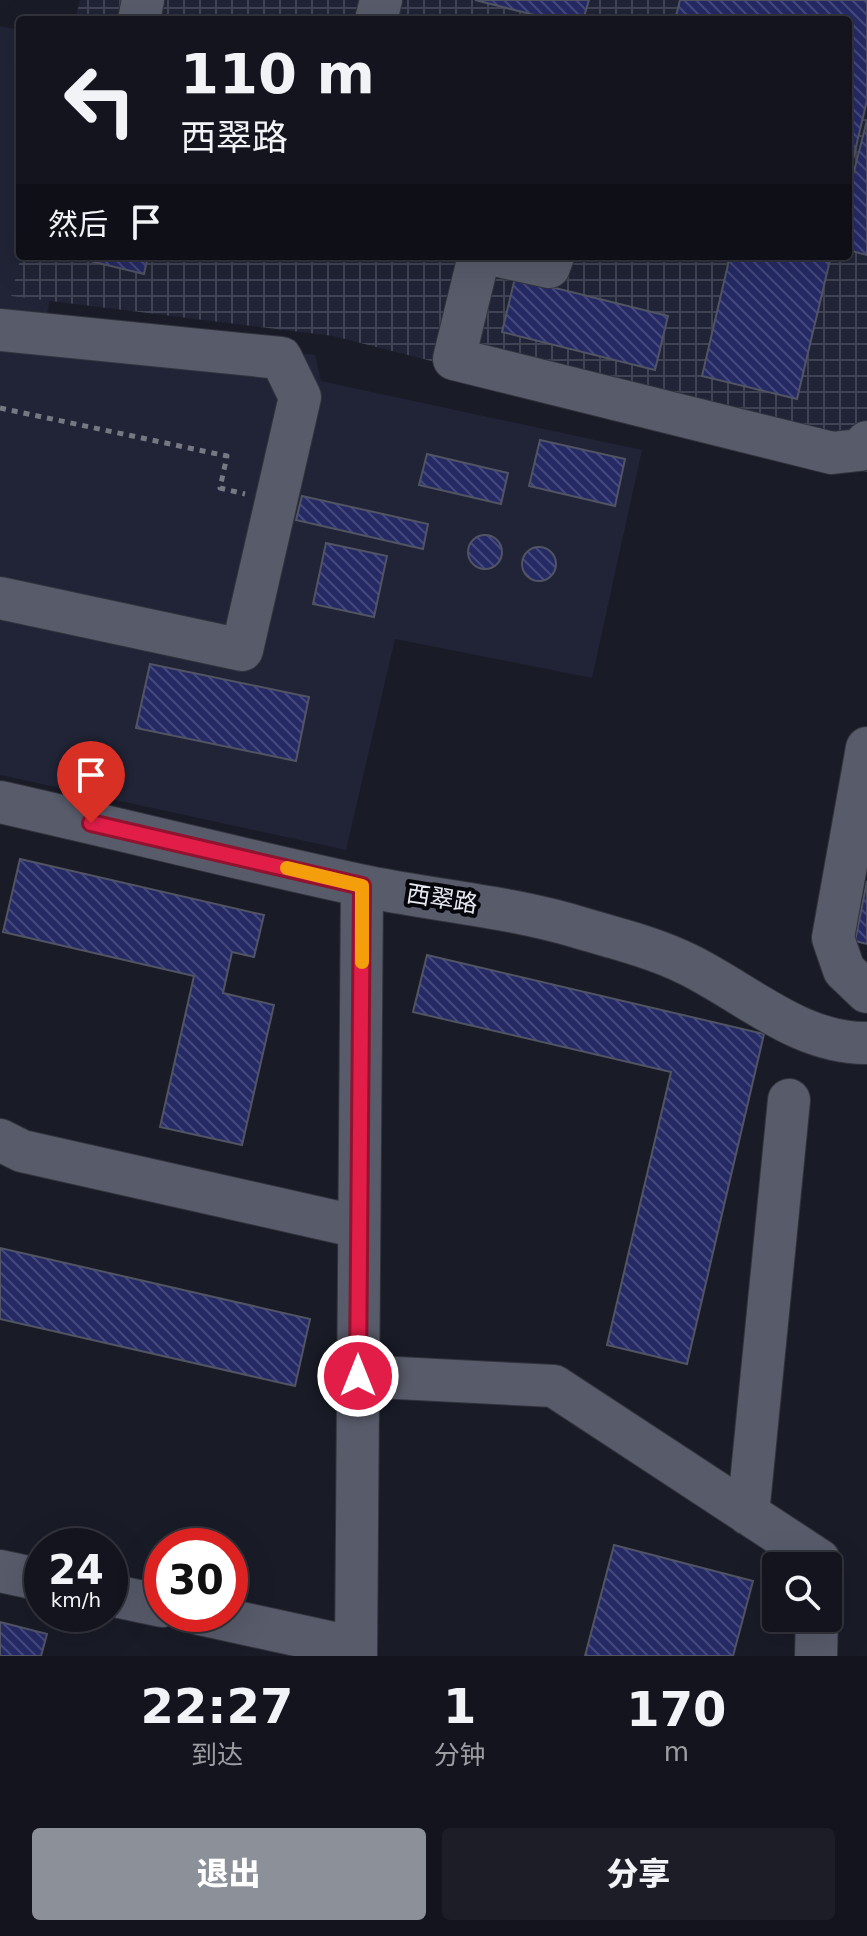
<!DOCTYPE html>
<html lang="zh">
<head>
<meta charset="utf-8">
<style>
	body { margin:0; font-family:"DejaVu Sans","Noto Sans SC",sans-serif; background:#1c1d26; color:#f1f3f6; height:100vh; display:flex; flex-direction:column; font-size:30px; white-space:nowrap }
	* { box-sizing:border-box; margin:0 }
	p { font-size:26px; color:#9d9ea4 }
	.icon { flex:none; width:44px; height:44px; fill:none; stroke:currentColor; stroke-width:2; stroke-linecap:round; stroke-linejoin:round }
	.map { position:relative; height:1656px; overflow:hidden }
	.panel { display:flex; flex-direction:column; background:#13141d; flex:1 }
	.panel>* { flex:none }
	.guide { position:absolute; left:16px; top:16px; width:836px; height:244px; border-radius:8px; box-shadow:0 8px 32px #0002,0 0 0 2px #32333b; background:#13141d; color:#f1f3f6; overflow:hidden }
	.tools { position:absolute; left:762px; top:1552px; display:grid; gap:16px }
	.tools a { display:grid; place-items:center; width:80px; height:80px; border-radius:8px; background:#13141d; box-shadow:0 8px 32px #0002,0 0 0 2px #32333b; font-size:40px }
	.speed { position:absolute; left:24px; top:1528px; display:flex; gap:16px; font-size:40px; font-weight:700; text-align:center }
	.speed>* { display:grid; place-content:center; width:104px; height:104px; border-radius:50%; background:#13141d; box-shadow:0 8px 32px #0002,0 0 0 2px #32333b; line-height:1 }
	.speed small { font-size:20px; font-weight:400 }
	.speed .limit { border:12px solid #d22; background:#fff; color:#111 }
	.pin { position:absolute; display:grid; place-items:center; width:68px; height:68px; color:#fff; margin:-82px -34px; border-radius:50% 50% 50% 0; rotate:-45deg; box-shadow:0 0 8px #0007 }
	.pin .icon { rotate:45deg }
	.me { position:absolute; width:88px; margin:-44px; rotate:0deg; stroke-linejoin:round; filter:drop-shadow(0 0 6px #0008) }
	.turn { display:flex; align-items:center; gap:28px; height:168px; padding:0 32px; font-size:36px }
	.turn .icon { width:104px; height:104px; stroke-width:2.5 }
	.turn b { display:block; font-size:56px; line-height:68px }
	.then { display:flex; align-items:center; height:76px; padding:0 32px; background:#0003; gap:16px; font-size:30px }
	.eta { display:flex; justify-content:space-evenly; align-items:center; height:136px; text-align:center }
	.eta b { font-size:48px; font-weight:800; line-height:56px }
	.button { display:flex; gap:16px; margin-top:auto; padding:16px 32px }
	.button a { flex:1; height:92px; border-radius:8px; background:#8c9099; color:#fff; font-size:32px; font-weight:800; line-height:92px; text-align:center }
	.button a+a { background:#1c1d26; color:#f1f3f6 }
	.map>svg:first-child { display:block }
	.built { fill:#202436 }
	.industrial { fill:url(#industrial-grid) }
	.building { fill:url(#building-back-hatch); stroke:#515463; stroke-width:2 }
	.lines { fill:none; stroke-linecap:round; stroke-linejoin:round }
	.minor-casing { stroke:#32343d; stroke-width:44 }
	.path { stroke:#767882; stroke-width:5; stroke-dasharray:6 6; stroke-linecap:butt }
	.minor { stroke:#585b6a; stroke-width:42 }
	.route-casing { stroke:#92132f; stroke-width:20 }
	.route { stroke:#e11d48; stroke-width:14 }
	.slow { stroke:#f59e0b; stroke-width:14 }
	.labels { text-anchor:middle; stroke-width:8; stroke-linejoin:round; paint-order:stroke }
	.street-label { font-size:24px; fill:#e8eaf3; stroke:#05060b }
</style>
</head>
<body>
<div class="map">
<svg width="867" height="1656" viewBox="0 0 867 1656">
	<defs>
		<pattern id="industrial-grid" width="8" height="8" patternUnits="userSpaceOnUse" patternTransform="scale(2)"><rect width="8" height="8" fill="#202436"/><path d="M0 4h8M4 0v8" fill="none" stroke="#404454"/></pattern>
		<pattern id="building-back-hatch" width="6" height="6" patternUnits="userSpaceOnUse" patternTransform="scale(2)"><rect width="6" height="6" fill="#252a65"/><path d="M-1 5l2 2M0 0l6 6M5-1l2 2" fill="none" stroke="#45497c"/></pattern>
	</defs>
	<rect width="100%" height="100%" fill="#191b27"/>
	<path class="built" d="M0,26L20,30V256H59L47,314L315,355L321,381L642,450L592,678L395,639L346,850L0,775Z"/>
	<path class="industrial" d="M80,0H867V472L333,336L11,296L21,256H848V20H75Z"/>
	<path class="building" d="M475,0H589L583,20H554Z
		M680,0H867V100L848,181V20H675Z
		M867,120V255L848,250V195Z
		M87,256H148L144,274L86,260Z
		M730,256H831L797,399L702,376Z
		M515,278L668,316L655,370L502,332Z
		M540,440L625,459L615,506L529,486Z
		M427,454L508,473L501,504L419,485Z
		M302,496L428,524L423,549L296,520Z
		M468 552a17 17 0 1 1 34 0a17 17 0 1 1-34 0Z
		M326,543L387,556L374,617L313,604Z
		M522 564a17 17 0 1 1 34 0a17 17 0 1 1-34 0Z
		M150,664L309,697L296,761L136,728Z
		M20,859L264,915L254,957L232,952L223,993L274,1005L242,1145L160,1127L194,976L3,932Z
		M867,881V944L855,941Z
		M427,955L764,1034L687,1364L607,1345L671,1072L413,1012Z
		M0,1248L310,1319L295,1386L0,1319Z
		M614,1545L753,1581L733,1656H585Z
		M0,1622L47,1634L41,1656H0Z"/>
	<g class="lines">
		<g class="minor-casing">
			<path id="minor" d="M139,20L143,0
				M376,20L381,0
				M479,256L454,359L832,453L859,450L867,442
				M499,256L549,267L553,256
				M0,330L281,358L300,397L242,650L0,598
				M867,748L833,938L844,970L867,992
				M0,802C120,829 239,859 359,885C434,901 511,906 584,929C618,939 655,948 687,964C745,992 799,1044 867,1043
				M0,1140L22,1151L359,1227
				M358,1376L554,1386L819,1560L818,1566
				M748,1514L789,1100
				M0,1571L42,1580
				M110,1595L162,1606
				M200,1614L356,1648
				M356,1656L362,886
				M816,1656L817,1618"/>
		</g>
		<path class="path" d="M0,408L227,456L220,488L245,494"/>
		<use href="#minor" class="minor"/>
	</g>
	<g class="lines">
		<g class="route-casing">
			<path id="route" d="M91,823L362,886L358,1376"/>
		</g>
		<use href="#route" class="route"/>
		<path class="slow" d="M287,868L362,886V962"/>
	</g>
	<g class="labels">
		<g class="street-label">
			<text transform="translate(442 899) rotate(9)" y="8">西翠路</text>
		</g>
	</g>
</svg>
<div class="tools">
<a><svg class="icon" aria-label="search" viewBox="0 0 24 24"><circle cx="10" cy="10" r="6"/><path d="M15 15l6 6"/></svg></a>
</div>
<div class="speed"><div>24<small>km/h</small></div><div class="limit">30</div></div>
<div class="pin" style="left:91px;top:823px;background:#d93025"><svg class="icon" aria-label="arrive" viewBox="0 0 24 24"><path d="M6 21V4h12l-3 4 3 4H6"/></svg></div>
<svg class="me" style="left:358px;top:1376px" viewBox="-20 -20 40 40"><circle r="17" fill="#e11d48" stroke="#fff" stroke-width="3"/><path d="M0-11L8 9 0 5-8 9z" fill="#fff"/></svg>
<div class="guide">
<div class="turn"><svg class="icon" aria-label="left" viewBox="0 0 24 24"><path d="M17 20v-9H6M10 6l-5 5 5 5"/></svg><div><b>110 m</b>西翠路</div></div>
<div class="then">然后<svg class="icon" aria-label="arrive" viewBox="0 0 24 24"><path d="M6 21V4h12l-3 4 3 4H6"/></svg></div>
</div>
</div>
<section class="panel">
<div class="eta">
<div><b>22:27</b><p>到达</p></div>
<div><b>1</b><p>分钟</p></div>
<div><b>170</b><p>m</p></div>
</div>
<div class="button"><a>退出</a><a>分享</a></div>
</section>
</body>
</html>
